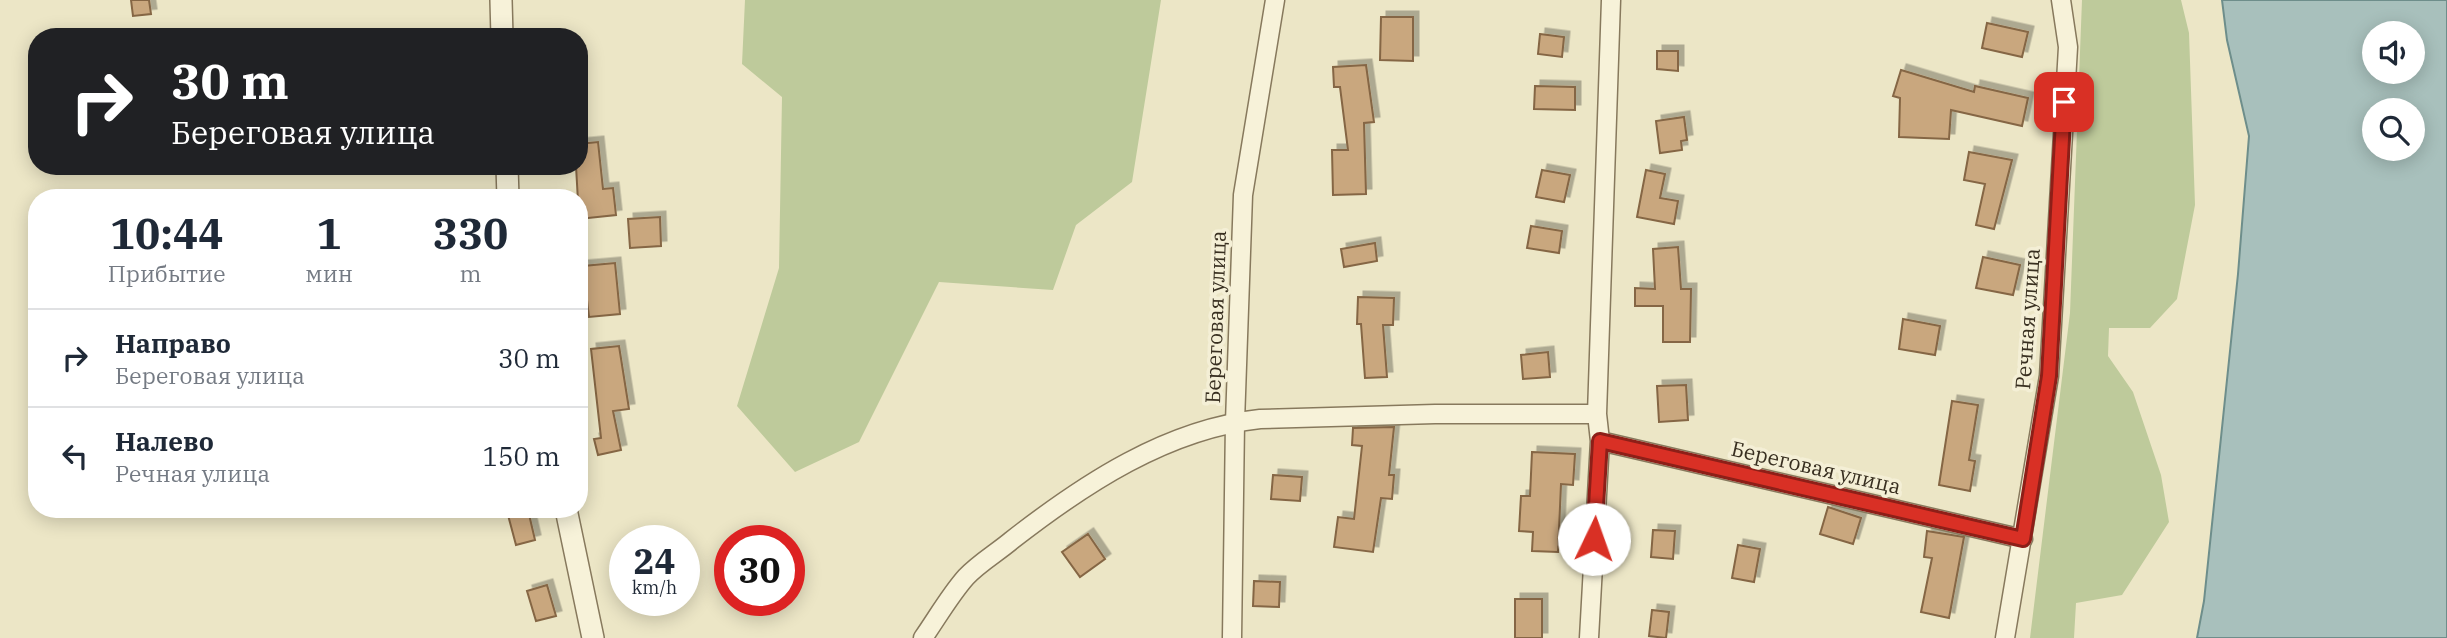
<!DOCTYPE html>
<html lang="ru">
<head>
<meta charset="utf-8">
<style>
	body { margin:0; font-family:"IBM Plex Serif",serif; background:#f2f2f3; color:#1f2937; height:100vh; display:flex; flex-direction:column; font-size:26px; white-space:nowrap }
	* { box-sizing:border-box; margin:0 }
	p { font-size:23px; color:#747a83 }
	.icon { flex:none; width:38px; height:38px; fill:none; stroke:currentColor; stroke-width:2; stroke-linecap:round; stroke-linejoin:round }
	.map { position:relative; flex:1; overflow:hidden }
	.panel { position:absolute; left:28px; top:189px; width:560px; height:329px; display:flex; flex-direction:column; background:#fff; border-radius:28px; box-shadow:0 4px 18px #0003 }
	.panel>* { flex:none }
	.banner { position:absolute; left:28px; top:28px; width:560px; height:147px; border-radius:28px; box-shadow:0 4px 18px #0003; background:#202124; color:#fff; overflow:hidden }
	.controls { position:absolute; left:2362px; top:21px; display:grid; gap:14px }
	.controls a { display:grid; place-items:center; width:63px; height:63px; border-radius:50%; background:#fff; box-shadow:0 4px 18px #0003; font-size:35px }
	.speed { position:absolute; left:609px; top:525px; display:flex; gap:14px; font-size:35px; font-weight:700; text-align:center }
	.speed>* { display:grid; place-content:center; width:91px; height:91px; border-radius:50%; background:#fff; box-shadow:0 4px 18px #0003; line-height:1 }
	.speed small { font-size:18px; font-weight:400 }
	.speed .limit { border:10px solid #d22; background:#fff; color:#111 }
	.pin { position:absolute; display:grid; place-items:center; width:60px; height:60px; color:#fff; margin:-30px; border-radius:14px; box-shadow:0 4px 10px #0006 }
	.me { position:absolute; width:77px; margin:-38px; rotate:3deg; stroke-linejoin:round; filter:drop-shadow(0 0 5px #0008) }
	.turn { display:flex; align-items:center; gap:24px; height:147px; padding:0 28px; font-size:32px }
	.turn .icon { width:91px; height:91px; stroke-width:2.5 }
	.turn b { display:block; font-size:49px; line-height:60px }
	.eta { display:flex; justify-content:space-evenly; align-items:center; height:119px; text-align:center }
	.eta b { font-size:42px; font-weight:700; line-height:49px }
	ul { padding:0; list-style:none }
	li { display:flex; align-items:center; gap:21px; height:98px; padding:0 28px; border-top:2px solid #e0e1e3 }
	li div { flex:1 }
	li b { display:block; font-size:26px }
	li em { font-style:normal }
	.map>svg:first-child { display:block }
	.green { fill:#beca9b }
	.water { fill:#a8c0bc; stroke:#6e8e8b; stroke-width:2; fill-rule:evenodd }
	.building { fill:#c9a77e; stroke:#856644; stroke-width:2; filter:url(#shadow) }
	.lines { fill:none; stroke-linecap:round; stroke-linejoin:round }
	.minor-casing { stroke:#87795d; stroke-width:21 }
	.tertiary-casing { stroke:#87795d; stroke-width:24 }
	.minor { stroke:#f7f2d9; stroke-width:18 }
	.tertiary { stroke:#f7f2d9; stroke-width:21 }
	.route-casing { stroke:#8d1f18; stroke-width:18 }
	.route { stroke:#d93025; stroke-width:12 }
	.labels { text-anchor:middle; stroke-width:7; stroke-linejoin:round; paint-order:stroke }
	.street-label { font-size:21px; fill:#382f20; stroke:#f4efd6 }
</style>
</head>
<body>
<div class="map">
<svg width="2447" height="638" viewBox="0 0 2447 638">
	<defs>
		<filter id="shadow"><feDropShadow dx="5.5" dy="-5.5" stdDeviation="0" flood-color="#0004"/></filter>
	</defs>
	<rect width="100%" height="100%" fill="#ece6c6"/>
	<path class="green" d="M745,0H1161L1132,182L1076,225L1053,290L939,282L859,442L795,472L737,406L779,268L782,97L742,64Z
		M2082,0H2181L2189,33L2195,205L2177,299L2150,328H2109L2108,356L2133,392L2161,475L2169,522L2122,595L2076,603L2074,638H2030L2070,313Z"/>
	<path class="water" d="M2222,0H2447V638H2197L2204,601L2238,274L2249,136L2227,40ZM2375,33H2413V72H2375ZM2375,110H2413V149H2375Z"/>
	<path class="building" d="M131,0H149L151,14L133,16Z
		M1381,17H1413V61L1380,60Z
		M1987,23L2028,32L2022,57L1982,48Z
		M1540,34L1564,37L1562,57L1538,54Z
		M1657,51H1678V71L1657,69Z
		M1366,65L1374,122L1364,123L1366,194L1333,195L1332,150H1348L1340,87H1334L1333,67Z
		M1901,70L1974,92L1975,86L2028,98L2022,126L1951,110L1949,139L1899,137L1900,98L1893,96Z
		M1535,86L1575,87V110L1534,109Z
		M1684,117L1687,140L1681,141L1682,150L1660,153L1656,121Z
		M598,142L603,189L613,188L616,215L579,219L576,166H579V144Z
		M1969,152L2012,160L1994,229L1976,225L1985,184L1964,180Z
		M1542,170L1570,175L1564,202L1536,197Z
		M1646,170L1665,174L1660,198L1678,201L1674,224L1637,217Z
		M660,217L661,246L630,248L628,219Z
		M1531,226L1562,231L1559,253L1527,248Z
		M1375,243L1377,261L1344,267L1341,249Z
		M1678,247L1681,289H1691L1690,342H1663V306H1635V288L1655,289L1653,249Z
		M1983,257L2020,265L2013,295L1976,288Z
		M615,263L620,314L589,317L583,266Z
		M1358,297L1394,298L1393,325H1383L1387,377L1365,378L1361,324H1357Z
		M1903,319L1940,326L1935,355L1899,349Z
		M619,346L629,409L613,411L621,450L598,455L594,439L601,438L591,349Z
		M1548,352L1550,377L1523,379L1521,355Z
		M1686,385L1688,420L1659,422L1657,386Z
		M1952,401L1978,405L1969,460L1975,461L1970,491L1939,485Z
		M1394,427L1389,475H1394L1392,499L1381,498L1373,552L1334,547L1338,517L1354,519L1362,446L1352,445L1353,428Z
		M1532,452L1575,454L1573,485L1561,484L1558,552L1532,551L1533,532L1519,531L1521,496H1530Z
		M1273,475L1302,477L1300,501L1271,499Z
		M1828,507L1861,518L1853,544L1820,534Z
		M528,510L535,540L516,545L508,515Z
		M1653,530L1675,531L1673,559L1651,557Z
		M1927,531L1964,537L1949,618L1921,612L1932,558L1924,557Z
		M1088,534L1105,559L1080,577L1062,552Z
		M1738,545L1760,549L1754,582L1732,578Z
		M1254,581L1280,582L1279,607L1253,606Z
		M547,585L556,616L536,621L527,591Z
		M1515,599H1542V638H1515Z
		M1652,610L1669,612L1666,638L1649,636Z"/>
	<g class="lines">
		<g class="minor-casing">
			<path id="minor" d="M1600,441L2023,539
				M923,638C937,618 950,595 966,577C979,563 998,552 1012,540C1084,484 1167,429 1260,419L1435,414H1597
				M1232,638L1235,422L1243,195L1275,0
				M1589,638L1600,441L1597,414L1611,0
				M2005,638L2049,376L2068,47L2061,0"/>
		</g>
		<g class="tertiary-casing">
			<path id="tertiary" d="M501,0L502,37
				M507,166L508,198
				M566,509L593,638"/>
		</g>
		<use href="#minor" class="minor"/>
		<use href="#tertiary" class="tertiary"/>
	</g>
	<g class="lines">
		<g class="route-casing">
			<path id="route" d="M1594,539L1600,441L2023,539L2049,376L2064,102"/>
		</g>
		<use href="#route" class="route"/>
	</g>
	<g class="labels">
		<g class="street-label">
			<text transform="translate(1216 317) rotate(-88)" y="7">Береговая улица</text>
			<text transform="translate(2028 319) rotate(-86)" y="7">Речная улица</text>
			<text transform="translate(1816 468) rotate(13)" y="7">Береговая улица</text>
		</g>
	</g>
</svg>
<div class="controls">
<a><svg class="icon" aria-label="sound" viewBox="0 0 24 24"><path d="M4 9h4l5-4v14l-5-4H4zM17 9q2 3 0 6"/></svg></a>
<a><svg class="icon" aria-label="search" viewBox="0 0 24 24"><circle cx="10" cy="10" r="6"/><path d="M15 15l6 6"/></svg></a>
</div>
<div class="speed"><div>24<small>km/h</small></div><div class="limit">30</div></div>
<div class="pin" style="left:2064px;top:102px;background:#d93025"><svg class="icon" aria-label="arrive" viewBox="0 0 24 24"><path d="M6 21V4h12l-3 4 3 4H6"/></svg></div>
<svg class="me" style="left:1594px;top:539px" viewBox="-20 -20 40 40"><circle r="19" fill="#fff"/><path d="M0-13L10 11 0 6-10 11z" fill="#d93025"/></svg>
<div class="banner">
<div class="turn"><svg class="icon" aria-label="right" viewBox="0 0 24 24"><path d="M7 20v-9h11M14 6l5 5-5 5"/></svg><div><b>30 m</b>Береговая улица</div></div>
</div>
<section class="panel">
<div class="eta">
<div><b>10:44</b><p>Прибытие</p></div>
<div><b>1</b><p>мин</p></div>
<div><b>330</b><p>m</p></div>
</div>
<ul>
<li><svg class="icon" aria-label="right" viewBox="0 0 24 24"><path d="M7 20v-9h11M14 6l5 5-5 5"/></svg><div><b>Направо</b><p>Береговая улица</p></div><em>30 m</em></li>
<li><svg class="icon" aria-label="left" viewBox="0 0 24 24"><path d="M17 20v-9H6M10 6l-5 5 5 5"/></svg><div><b>Налево</b><p>Речная улица</p></div><em>150 m</em></li>
</ul>
</section>
</div>
</body>
</html>
